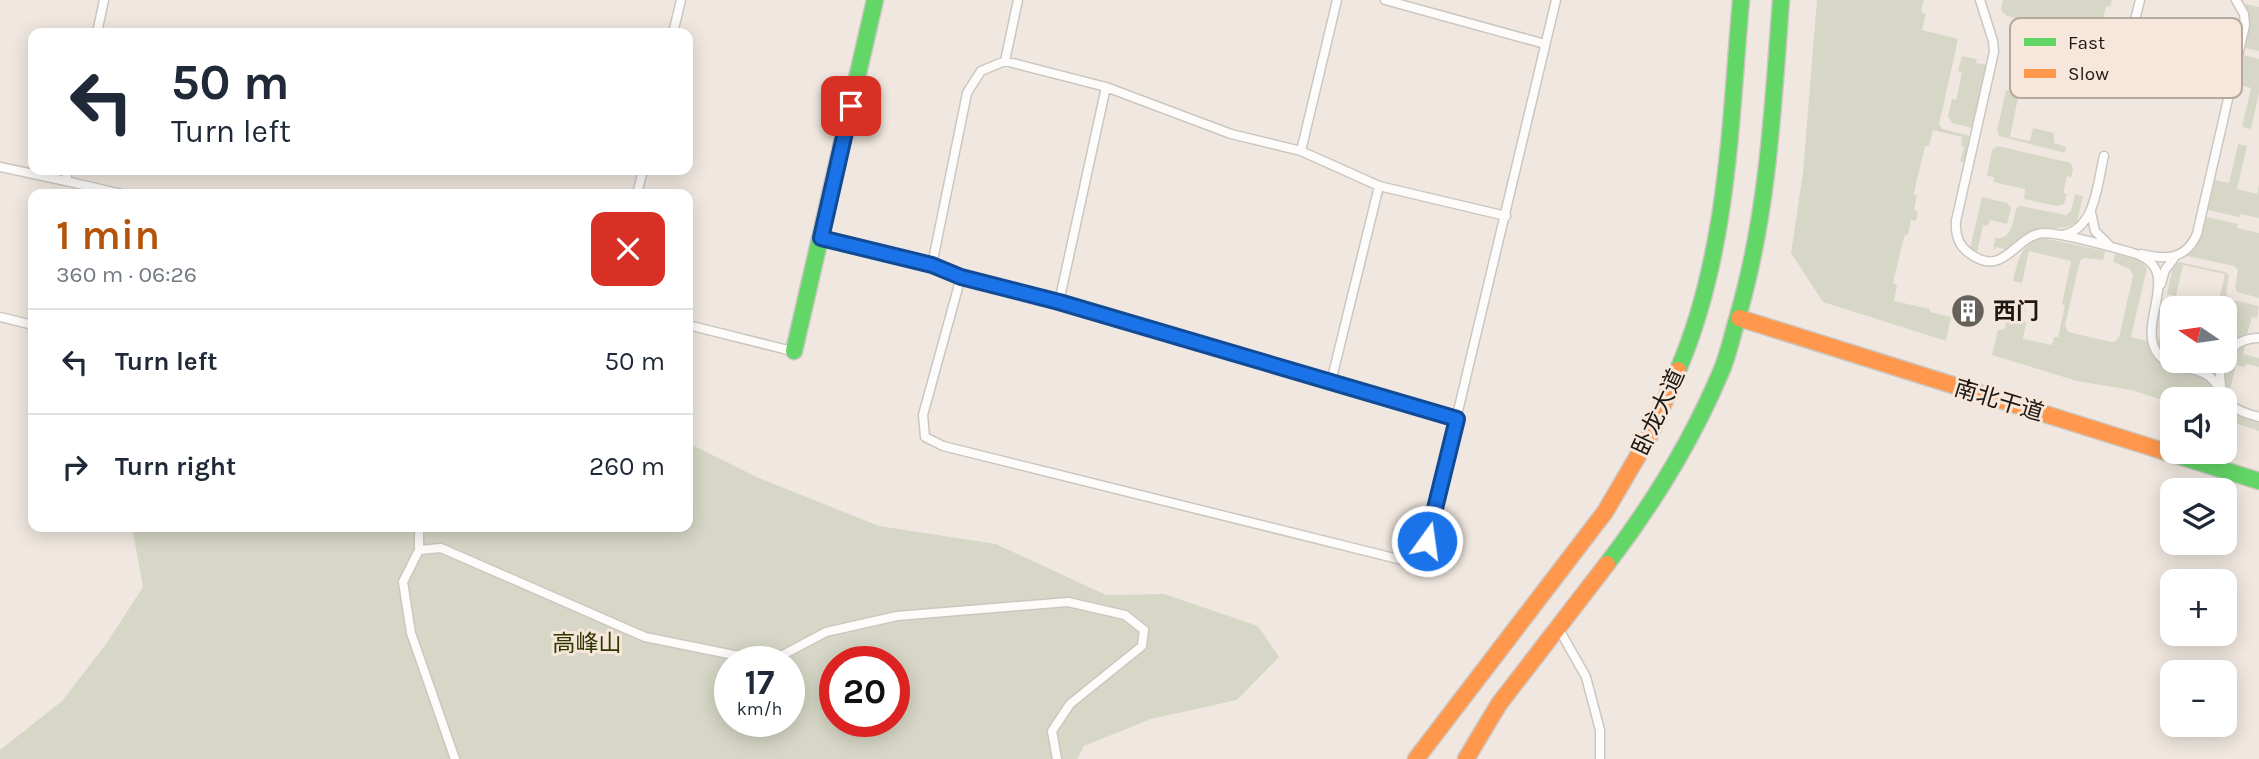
<!DOCTYPE html>
<html lang="en">
<head>
<meta charset="utf-8">
<style>
	body { margin:0; font-family:Karla,"Noto Sans SC",sans-serif; background:#f2f2f3; color:#1f2937; height:100vh; display:flex; flex-direction:column; font-size:26px; white-space:nowrap }
	* { box-sizing:border-box; margin:0 }
	p { font-size:23px; color:#747a83 }
	.icon { flex:none; width:38px; height:38px; fill:none; stroke:currentColor; stroke-width:2; stroke-linecap:round; stroke-linejoin:round }
	.map { position:relative; flex:1; overflow:hidden }
	.sheet { position:absolute; left:28px; top:189px; width:665px; height:343px; display:flex; flex-direction:column; background:#fff; border-radius:14px; box-shadow:0 4px 18px #0003 }
	.sheet>* { flex:none }
	.hud { position:absolute; left:28px; top:28px; width:665px; height:147px; border-radius:14px; box-shadow:0 4px 18px #0003; background:#fff; color:#1f2937; overflow:hidden }
	.needle { width:46px; rotate:283deg }
	.tools { position:absolute; left:2160px; top:296px; display:grid; gap:14px }
	.tools a { display:grid; place-items:center; width:77px; height:77px; border-radius:14px; background:#fff; box-shadow:0 4px 18px #0003; font-size:35px }
	.speed { position:absolute; left:714px; top:646px; display:flex; gap:14px; font-size:35px; font-weight:700; text-align:center }
	.speed>* { display:grid; place-content:center; width:91px; height:91px; border-radius:50%; background:#fff; box-shadow:0 4px 18px #0003; line-height:1 }
	.speed small { font-size:18px; font-weight:400 }
	.speed .limit { border:10px solid #d22; background:#fff; color:#111 }
	.pin { position:absolute; display:grid; place-items:center; width:60px; height:60px; color:#fff; margin:-30px; border-radius:14px; box-shadow:0 4px 10px #0006 }
	.me { position:absolute; width:77px; margin:-38px; rotate:14deg; stroke-linejoin:round; filter:drop-shadow(0 0 5px #0008) }
	.turn { display:flex; align-items:center; gap:24px; height:147px; padding:0 28px; font-size:32px }
	.turn .icon { width:91px; height:91px; stroke-width:2.5 }
	.turn b { display:block; font-size:49px; line-height:60px }
	.round { display:grid; place-items:center; flex:none; width:74px; height:74px; border-radius:14px; background:#f2f2f3 }
	.headline { display:flex; align-items:center; justify-content:space-between; height:119px; padding:0 28px }
	h1 { font-size:42px; font-weight:600; line-height:52px; color:#b45309 }
	ul { padding:0; list-style:none }
	li { display:flex; align-items:center; gap:21px; height:105px; padding:0 28px; border-top:2px solid #e0e1e3 }
	li div { flex:1 }
	li b { display:block; font-size:26px }
	li em { font-style:normal }
	.map>svg:first-child { display:block }
	.green { fill:#d7d7c7; fill-rule:evenodd }
	.lines { fill:none; stroke-linecap:round; stroke-linejoin:round }
	.lane-casing { stroke:#ccc6c0; stroke-width:11 }
	.fast-casing { stroke:#ccc6c0; stroke-width:19 }
	.slow-casing { stroke:#ccc6c0; stroke-width:19 }
	.lane { stroke:#fdfcfa; stroke-width:8 }
	.fast { stroke:#63d668; stroke-width:16 }
	.slow { stroke:#ff974d; stroke-width:16 }
	.route-casing { stroke:#114b97; stroke-width:18 }
	.route { stroke:#1a73e8; stroke-width:12 }
	.labels { text-anchor:middle; stroke-width:6; stroke-linejoin:round; paint-order:stroke }
	.poi-label { font-size:23px; font-weight:bold; fill:#1d1813; stroke:#f6e7da; text-anchor:start }
	.street-label { font-size:23px; fill:#1d1813; stroke:#f6e7da }
	.park-label { font-size:23px; fill:#2e3602; stroke:#f6e7da }
	.key { fill:#f6e7da; stroke:#b5a99e; stroke-width:2 }
	.key-label { font-size:19px; fill:#1d1813 }
</style>
</head>
<body>
<div class="map">
<svg width="2259" height="759" viewBox="0 0 2259 759">
	<rect width="100%" height="100%" fill="#f0e8e0"/>
	<path class="green" d="M1817,0H1924L1921,12L1926,14L1922,30L1958,39L1939,125L1943,129L1970,136L1964,162H1960L1964,147L1961,146L1962,137L1933,130L1929,146H1925L1915,188L1914,195H1917L1914,210L1918,212L1916,221L1911,220L1908,235H1905L1903,241L1893,283L1897,285L1894,301L1930,309V312L1951,317L1946,341L1823,302L1791,253L1803,172Z
		M2003,0H2112L2110,7L2106,6L2102,23L2106,25L2102,36L2096,37L2007,16L2001,10Z
		M2245,4L2259,7V51L2245,48L2250,23Z
		M2024,29L2093,44L2092,50L2078,47L2074,50L2071,57L2051,51L2053,38L2034,34L2023,77L2010,74L2020,33Z
		M2244,55L2259,59V93L2251,129L2242,127L2251,88L2237,84Z
		M1962,56L1977,59L1976,63L1986,65L1972,128L1952,123L1948,116L1952,99L1956,100L1962,73L1958,71Z
		M2006,90L2019,93L2010,137L2030,141L2033,128L2054,133V143L2066,147L2065,153L1999,136L1997,131Z
		M2238,144L2247,146L2237,189L2257,194L2259,185V218L2241,214L2239,217L2208,210L2215,180L2229,183Z
		M1998,146L2071,163L2073,169L2071,177L2067,176L2063,193L2067,194L2064,204L2057,206L2024,199L2025,189L1993,182L1994,177L1987,176L1992,150Z
		M2075,194L2083,196L2077,222C2062,233 2046,224 2031,231C2021,236 2015,243 2008,250L1996,247L1993,251L1995,238C2013,240 2012,221 2017,207L2021,206L2066,215L2071,211Z
		M1982,197L2007,203L2011,208L2007,224L1990,220L1988,226L1983,225L1977,253L1970,248Z
		M2206,217L2238,224L2237,228L2259,233V298L2237,292L2235,287L2238,270L2234,266L2187,256L2199,242Z
		M2043,238L2105,251L2103,260L2084,258L2080,261L2065,325L2068,332L2111,342L2116,341L2119,337L2133,276L2130,269L2113,262L2115,254L2138,260L2147,268L2131,337L2147,341C2159,382 2191,362 2212,385C2215,389 2218,394 2220,399H2172V403L2131,390L2077,381L1992,355L1998,329L2004,330L2010,306L2025,309L2022,321L2026,322L2023,339L2052,345L2054,337H2058L2065,306L2062,304L2071,261L2029,251L2022,283L2013,281C2018,260 2020,244 2043,238Z
		M2179,262L2225,272L2229,275L2226,293L2229,299L2259,306L2257,318L2252,317L2247,334L2233,340L2224,348V308H2217L2225,274L2183,265L2176,296L2167,294L2173,266Z
		M2164,319L2172,321V359L2164,353L2158,344Z
		M2245,345L2243,354L2259,358V367L2246,364L2245,367L2236,365L2229,394C2220,376 2227,354 2245,345Z
		M2224,405L2234,414L2259,423V431L2224,419Z
		M688,443L759,478L879,526L996,544L1106,595L1164,594L1258,626L1279,657L1237,700L1151,719L1084,746L1077,759H0V750L62,701L106,644L143,587L132,527H688ZM730,662H789V721H730ZM835,662H894V721H835Z"/>
	<g class="lines">
		<g class="lane-casing">
			<path id="lane" d="M1385,0L1545,44
				M1980,0L1993,41L1994,52L1956,221C1955,234 1958,245 1969,253C2005,280 2015,234 2044,233C2064,233 2112,247 2133,253C2185,268 2138,320 2156,351C2167,370 2191,365 2207,375C2219,382 2221,395 2230,404C2238,412 2249,414 2259,417
				M97,33L104,0
				M673,33L681,0
				M2126,56L2140,0
				M1005,61L1018,0
				M1301,151L1337,0
				M0,167L66,181
				M68,170L66,181L122,194
				M637,194L643,170
				M2091,212L2095,231L2109,245
				M2063,235C2096,228 2097,184 2104,156
				M824,238L932,265L961,277L1059,302L1457,419
				M2141,254C2165,260 2186,260 2197,234L2245,25L2244,14L2236,0
				M932,265L967,93L981,71L1005,61L1106,87L1231,134L1301,151L1379,186L1506,216
				M961,277L923,415L925,437L943,446L1402,560L1419,554L1427,541L1556,0
				M2161,284L2165,270L2174,258
				M1059,302L1106,87
				M0,317L33,325
				M688,325L792,351
				M2224,358C2232,345 2243,338 2259,338
				M2198,370L2213,366L2221,360
				M1331,382L1379,186
				M2221,387L2220,373L2223,360
				M419,527V550
				M1560,631L1586,677L1600,730V759
				M455,759L411,633L403,582L419,550L441,548L645,637L734,655L777,658L826,632L897,616L1068,602L1125,615L1144,630L1142,646L1070,704L1052,731L1057,759"/>
		</g>
		<g class="fast-casing">
			<path id="fast" d="M794,351L875,0
				M1678,370C1728,254 1730,124 1741,0
				M2163,451L2259,481
				M1607,564C1653,504 1694,437 1723,367C1729,351 1733,333 1738,316C1768,213 1773,107 1781,0"/>
		</g>
		<g class="slow-casing">
			<path id="slow" d="M1739,318L2163,451
				M1416,759L1605,512L1649,437L1678,370
				M1466,759L1499,704L1607,564"/>
		</g>
		<use href="#lane" class="lane"/>
		<use href="#fast" class="fast"/>
		<use href="#slow" class="slow"/>
	</g>
	<g class="lines">
		<g class="route-casing">
			<path id="route" d="M851,106L821,238L932,265L961,277L1059,302L1457,419L1427,541"/>
		</g>
		<use href="#route" class="route"/>
	</g>
	<defs>
		<g id="building-disc" transform="scale(1.75)"><circle r="9.5" fill="#67615b" stroke="#f6e7da"/><path d="M-4-6H4V6H1V3H-1V6H-4ZM-2.5-4.3h1.7v1.8h-1.7ZM.8-4.3h1.7v1.8H.8ZM-2.5-1h1.7V.8h-1.7ZM.8-1h1.7V.8H.8Z" fill="#fff"/></g>
	</defs>
	<g fill-rule="evenodd">
		<use href="#building-disc" x="1968" y="311"/>
	</g>
	<g class="labels">
		<g class="poi-label">
			<text x="1993" y="319">西门</text>
		</g>
		<g class="street-label">
			<text transform="translate(1999 400) rotate(17)" y="8">南北干道</text>
			<text transform="translate(1658 412) rotate(-65)" y="8">卧龙大道</text>
		</g>
		<g class="park-label">
			<text x="587" y="651">高峰山</text>
		</g>
	</g>
	<rect x="2010" y="18" width="232" height="80" rx="10" class="key"/>
	<rect x="2024" y="38" width="32" height="8" fill="#63d668"/>
	<rect x="2024" y="69" width="32" height="9" fill="#ff974d"/>
	<g class="key-label">
		<text x="2068" y="49">Fast</text>
		<text x="2068" y="80">Slow</text>
	</g>
</svg>
<div class="tools">
<a><svg class="needle" viewBox="-14 -14 28 28"><path d="M0-13l5 13h-10z" fill="#e53935"/><path d="M0 13l5-13h-10z" fill="#747a83"/></svg></a>
<a><svg class="icon" aria-label="sound" viewBox="0 0 24 24"><path d="M4 9h4l5-4v14l-5-4H4zM17 9q2 3 0 6"/></svg></a>
<a><svg class="icon" aria-label="layers" viewBox="0 0 24 24"><path d="M12 4l9 5-9 5-9-5zM3 14l9 5 9-5"/></svg></a>
<a>+</a>
<a>−</a>
</div>
<div class="speed"><div>17<small>km/h</small></div><div class="limit">20</div></div>
<div class="pin" style="left:851px;top:106px;background:#d93025"><svg class="icon" aria-label="arrive" viewBox="0 0 24 24"><path d="M6 21V4h12l-3 4 3 4H6"/></svg></div>
<svg class="me" style="left:1427px;top:541px" viewBox="-20 -20 40 40"><circle r="17" fill="#1a73e8" stroke="#fff" stroke-width="3"/><path d="M0-11L8 9 0 5-8 9z" fill="#fff"/></svg>
<div class="hud">
<div class="turn"><svg class="icon" aria-label="left" viewBox="0 0 24 24"><path d="M17 20v-9H6M10 6l-5 5 5 5"/></svg><div><b>50 m</b>Turn left</div></div>
</div>
<section class="sheet">
<div class="headline"><div><h1>1 min</h1><p>360 m · 06:26</p></div><a class="round" style="background:#d93025;color:#fff"><svg class="icon" aria-label="close" viewBox="0 0 24 24"><path d="M6 6l12 12M18 6L6 18"/></svg></a></div>
<ul>
<li><svg class="icon" aria-label="left" viewBox="0 0 24 24"><path d="M17 20v-9H6M10 6l-5 5 5 5"/></svg><div><b>Turn left</b></div><em>50 m</em></li>
<li><svg class="icon" aria-label="right" viewBox="0 0 24 24"><path d="M7 20v-9h11M14 6l5 5-5 5"/></svg><div><b>Turn right</b></div><em>260 m</em></li>
</ul>
</section>
</div>
</body>
</html>
